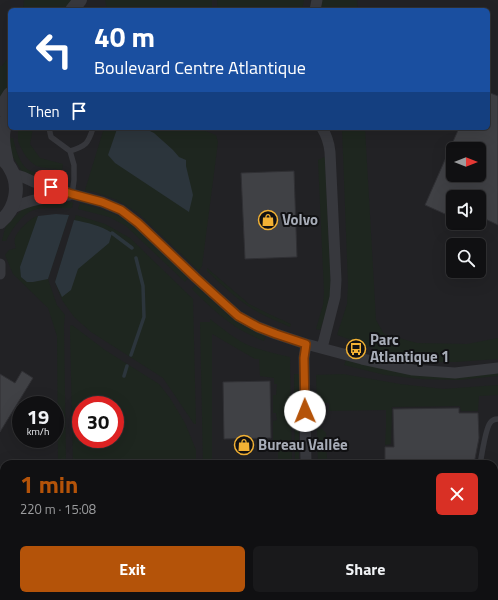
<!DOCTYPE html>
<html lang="en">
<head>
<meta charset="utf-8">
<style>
	body { margin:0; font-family:"Titillium Web",sans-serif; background:#19191b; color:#f1f3f6; height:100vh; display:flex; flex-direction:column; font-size:15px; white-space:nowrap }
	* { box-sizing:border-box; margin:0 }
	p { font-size:13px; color:#9c9d9f }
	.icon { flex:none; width:22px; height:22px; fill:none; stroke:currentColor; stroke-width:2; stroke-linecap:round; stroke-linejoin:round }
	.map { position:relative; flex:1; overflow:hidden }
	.panel { position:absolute; left:0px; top:460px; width:498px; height:140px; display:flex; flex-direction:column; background:#101012; border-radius:12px 12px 0 0; box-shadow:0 4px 16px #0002,0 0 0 1px #303032 }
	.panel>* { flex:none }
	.banner { position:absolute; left:8px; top:8px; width:482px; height:122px; border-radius:6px; box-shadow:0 4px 16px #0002,0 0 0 1px #303032; background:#1a4fa0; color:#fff; overflow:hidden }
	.needle { width:26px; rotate:90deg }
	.controls { position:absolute; left:446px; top:142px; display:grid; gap:8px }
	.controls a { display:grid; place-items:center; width:40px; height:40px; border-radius:6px; background:#101012; box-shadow:0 4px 16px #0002,0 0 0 1px #303032; font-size:20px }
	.speed { position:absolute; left:12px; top:396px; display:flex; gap:8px; font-size:20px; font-weight:700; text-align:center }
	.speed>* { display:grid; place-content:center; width:52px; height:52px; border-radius:50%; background:#101012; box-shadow:0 4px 16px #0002,0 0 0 1px #303032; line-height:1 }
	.speed small { font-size:10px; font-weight:400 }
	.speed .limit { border:6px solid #d22; background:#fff; color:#111 }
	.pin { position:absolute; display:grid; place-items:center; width:34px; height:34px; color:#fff; margin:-17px; border-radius:8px; box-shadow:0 2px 6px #0006 }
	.me { position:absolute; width:44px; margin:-22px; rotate:359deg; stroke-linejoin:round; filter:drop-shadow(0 0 3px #0008) }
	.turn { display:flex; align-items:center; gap:14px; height:84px; padding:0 20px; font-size:18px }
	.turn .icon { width:52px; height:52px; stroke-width:2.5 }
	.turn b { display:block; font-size:28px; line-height:34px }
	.then { display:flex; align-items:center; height:38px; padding:0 20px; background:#0003; gap:8px; font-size:15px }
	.round { display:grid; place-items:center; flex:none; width:42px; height:42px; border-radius:6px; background:#19191b }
	.head { display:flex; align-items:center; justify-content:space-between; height:68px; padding:0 20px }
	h1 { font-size:24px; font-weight:700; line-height:30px; color:#b45309 }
	.action { display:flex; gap:8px; margin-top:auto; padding:8px 20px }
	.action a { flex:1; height:46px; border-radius:6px; background:#b45309; color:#fff; font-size:16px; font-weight:700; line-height:46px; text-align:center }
	.action a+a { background:#19191b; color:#f1f3f6 }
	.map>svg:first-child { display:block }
	.built { fill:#222225; fill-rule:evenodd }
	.green { fill:#1e261f; fill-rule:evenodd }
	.water { fill:#2c353c }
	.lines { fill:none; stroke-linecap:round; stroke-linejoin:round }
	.stream { stroke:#2c353c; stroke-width:3.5 }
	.building { fill:#404145; stroke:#303034; fill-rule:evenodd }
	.service { stroke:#37383d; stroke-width:5.5 }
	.minor { stroke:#37383d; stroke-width:11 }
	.tertiary { stroke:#37383d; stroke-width:14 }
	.route-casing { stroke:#753606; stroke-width:10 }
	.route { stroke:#b45309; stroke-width:7 }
	.labels { text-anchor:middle; stroke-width:4; stroke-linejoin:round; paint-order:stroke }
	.poi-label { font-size:15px; font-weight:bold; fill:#a8adb8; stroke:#111113; text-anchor:start }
</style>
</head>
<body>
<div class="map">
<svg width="498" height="600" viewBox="0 0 498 600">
	<rect width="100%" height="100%" fill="#161618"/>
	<path class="built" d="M0,0H498V600H32L28,596H494V464H4V577L0,574ZM10,10H488V128H10ZM453,149H479V175H453ZM453,197H479V223H453ZM453,245H479V271H453ZM21,405H55V439H21ZM81,405H115V439H81Z"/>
	<path class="green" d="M24,0H75L68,10H23Z
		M105,0H212V10H107Z
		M217,0H304L302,10H218Z
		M322,0H357L358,10H320Z
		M10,50V85L0,100V66H2L8,58Z
		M10,128H33L30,144L40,158L63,164L62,170C54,168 47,169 40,167C30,165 21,150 18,141C18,138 18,134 18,131L10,129Z
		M104,128H197L216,135L218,142L202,266L199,271L138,213L117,200L94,192L85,190Z
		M342,128H365L376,320L384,334L417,343L467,344L498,338V359L456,362H420L372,355L373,348L351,343V340L337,335L347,304L348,285Z
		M13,138C16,150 20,168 33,172C41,175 52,175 61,176L60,184L38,180L29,176L21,170L11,154L8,139Z
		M325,157L331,290L326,313L320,330L316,329L323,305L324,292L318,160Z
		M52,202H72L73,203L72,208C61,208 48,207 37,209C23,212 12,229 6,241H2L4,232L6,226L25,207Z
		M80,203C94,207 108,211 121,217C146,230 168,258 188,278L185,282L126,226L109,217L78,209Z
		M69,215L48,279L57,305L65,315L64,325L66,464H58L57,336L48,308L13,274L5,255L9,250L16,248C15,245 14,241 15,238C18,230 30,218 38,216Z
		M76,215L105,224L130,238L193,299L196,424H194L163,378L91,332L74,317L62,300L55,282Z
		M207,268L249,304L269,314L291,324L290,327C276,321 261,315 248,306C233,296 220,283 207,271Z
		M195,285L233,319L247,327L266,336L264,341C252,336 239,330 229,322C215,312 203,300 192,289Z
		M210,319C223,329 236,340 250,346C263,351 277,354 290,357L292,464H275V461L278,460V452H272V448H257L258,442L273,441V421L277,420L276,413H273V395H276L277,384H274V378L260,376L259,359H255L212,334V464H203L200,322H210Z
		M72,325L105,350L159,384L170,398L185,423L196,450V464H73L70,332V326ZM81,405H115V439H81Z
		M346,360L498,372V376L459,380L420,379L385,375L344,365Z
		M294,374H299V464H295Z
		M343,374L400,384L443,389L498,385V395L479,396L478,411H461L460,406L392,407L391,444L385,445L386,428V410L329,411V403H317L316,375Z
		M317,428L322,429L326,433L327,464H318Z
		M4,506V596H128L132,600H0V507Z
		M142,596H200V598L155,600Z"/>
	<path class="water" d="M119,128H144L154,133L173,150L179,157L186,160V166L193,195L189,212L115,163L108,155L117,129Z
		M56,214L69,215L48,279L33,282H27L21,277L20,267L38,216Z
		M74,220C88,223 100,225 112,233L109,243L78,269L71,290L62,297L55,282Z"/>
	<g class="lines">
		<path class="stream" d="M112,233L132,248
			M131,355L144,317L143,286L136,258
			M124,376L127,366
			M146,598L147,596"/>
	</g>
	<path class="building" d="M488,92L498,96V225L479,216V197H453V205L450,203L445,214L425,205L459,128H488ZM453,149H479V175H453Z
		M294,171L297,257L245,259L241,173Z
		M22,371L33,378L0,432V374L15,383Z
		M270,381L271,438L224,439L223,382Z
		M459,408V413H478L479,438L474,464H385V447H394L393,409Z"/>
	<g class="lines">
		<path class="service" d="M49,128L51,137L70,151L74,165V180L72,194
			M70,151C86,146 88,144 93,128
			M480,464C482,455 485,430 490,423C492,420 495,419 498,419"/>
		<path class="minor" d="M315,10L317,0
			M322,128C327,136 329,142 330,152L336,280L335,297L322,348
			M13,174L23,177L34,182L51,187L72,194L102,202L121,210L138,223L196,278L238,316L258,327L276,334L306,344L362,359L413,370L455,373L498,368
			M11,209C29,199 49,197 69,195
			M0,264V274
			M306,464L304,358L306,344
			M494,524L498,503
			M313,596H318"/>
		<path class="tertiary" d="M72,10L80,0
			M0,109L10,94
			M0,157C4,160 8,164 10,168C21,186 16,209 0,222
			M7,163C5,152 1,140 4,129C5,122 8,116 10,110"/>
	</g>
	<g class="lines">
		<g class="route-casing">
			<path id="route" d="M51,187L72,194L102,202L121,210L138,223L196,278L238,316L258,327L276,334L306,344L304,358L305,411"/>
		</g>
		<use href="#route" class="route"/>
	</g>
	<defs>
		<g id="shop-ring" transform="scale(1)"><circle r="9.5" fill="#111113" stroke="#f2b134" stroke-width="1.5"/><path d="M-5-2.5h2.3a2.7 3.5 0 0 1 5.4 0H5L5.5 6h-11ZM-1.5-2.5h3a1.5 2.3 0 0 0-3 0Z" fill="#f2b134"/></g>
		<g id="bus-ring" transform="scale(1)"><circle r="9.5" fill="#111113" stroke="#f2b134" stroke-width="1.5"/><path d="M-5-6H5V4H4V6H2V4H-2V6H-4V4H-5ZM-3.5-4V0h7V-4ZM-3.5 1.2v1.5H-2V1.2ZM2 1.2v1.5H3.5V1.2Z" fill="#f2b134"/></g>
	</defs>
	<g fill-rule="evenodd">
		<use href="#shop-ring" x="268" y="220"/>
		<use href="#bus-ring" x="356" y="349"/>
		<use href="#shop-ring" x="244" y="445"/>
	</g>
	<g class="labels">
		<g class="poi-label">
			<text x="282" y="225">Volvo</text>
			<text x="370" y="345">Parc<tspan x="370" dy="17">Atlantique 1</tspan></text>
			<text x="258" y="450">Bureau Vallée</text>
		</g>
	</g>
</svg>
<div class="controls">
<a><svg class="needle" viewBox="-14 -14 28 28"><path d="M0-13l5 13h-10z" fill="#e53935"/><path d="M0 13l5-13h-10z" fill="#9c9d9f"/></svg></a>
<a><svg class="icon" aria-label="sound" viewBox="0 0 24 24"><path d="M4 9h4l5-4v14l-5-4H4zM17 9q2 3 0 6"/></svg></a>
<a><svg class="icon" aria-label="search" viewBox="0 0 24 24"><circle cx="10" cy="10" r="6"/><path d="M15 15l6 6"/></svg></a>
</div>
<div class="speed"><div>19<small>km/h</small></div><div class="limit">30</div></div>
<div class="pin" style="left:51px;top:187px;background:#d93025"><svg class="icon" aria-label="arrive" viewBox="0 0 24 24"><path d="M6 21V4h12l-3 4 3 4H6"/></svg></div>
<svg class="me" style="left:305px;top:411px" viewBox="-20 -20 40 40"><circle r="19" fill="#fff"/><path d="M0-13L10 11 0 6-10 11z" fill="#b45309"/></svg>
<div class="banner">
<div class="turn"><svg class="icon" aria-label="left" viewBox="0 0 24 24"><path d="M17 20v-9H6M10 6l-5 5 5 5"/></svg><div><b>40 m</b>Boulevard Centre Atlantique</div></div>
<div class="then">Then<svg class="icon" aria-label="arrive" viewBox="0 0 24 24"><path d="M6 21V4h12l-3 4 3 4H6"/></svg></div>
</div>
<section class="panel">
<div class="head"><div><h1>1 min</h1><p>220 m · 15:08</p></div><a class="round" style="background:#d93025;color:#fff"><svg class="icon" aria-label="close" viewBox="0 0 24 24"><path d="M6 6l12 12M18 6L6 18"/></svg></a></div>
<div class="action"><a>Exit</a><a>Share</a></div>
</section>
</div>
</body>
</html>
